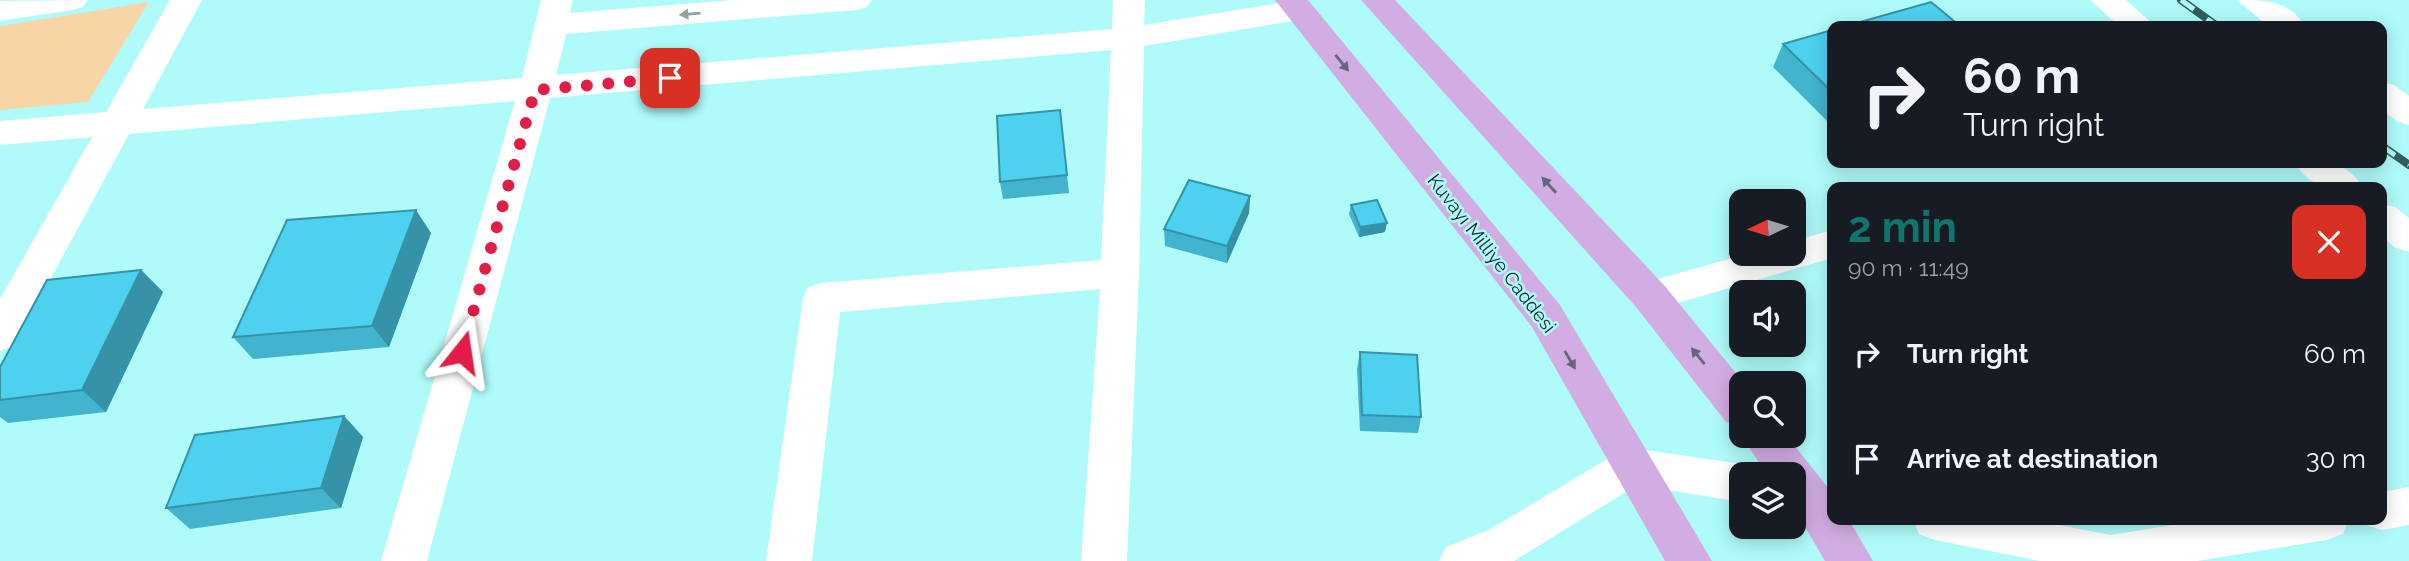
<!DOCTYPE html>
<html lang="en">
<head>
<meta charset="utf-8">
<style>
	body { margin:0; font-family:Raleway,sans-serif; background:#20242c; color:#f1f3f6; height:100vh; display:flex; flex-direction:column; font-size:26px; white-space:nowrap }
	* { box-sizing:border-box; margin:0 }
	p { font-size:23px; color:#9ea1a6 }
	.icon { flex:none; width:38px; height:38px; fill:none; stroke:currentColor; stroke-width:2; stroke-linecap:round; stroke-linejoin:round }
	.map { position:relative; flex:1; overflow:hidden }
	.side { position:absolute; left:1827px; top:182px; width:560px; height:343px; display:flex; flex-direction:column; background:#171b24; border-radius:14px; box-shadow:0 4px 18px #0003 }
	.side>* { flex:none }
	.top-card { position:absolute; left:1827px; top:21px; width:560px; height:147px; border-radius:14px; box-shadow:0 4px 18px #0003; background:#171b24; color:#f1f3f6; overflow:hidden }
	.needle { width:46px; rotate:266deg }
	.tools { position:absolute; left:1729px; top:189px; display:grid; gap:14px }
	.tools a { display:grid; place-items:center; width:77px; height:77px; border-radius:14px; background:#171b24; box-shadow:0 4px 18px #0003; font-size:35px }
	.pin { position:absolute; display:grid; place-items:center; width:60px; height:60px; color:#fff; margin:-30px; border-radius:14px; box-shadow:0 4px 10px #0006 }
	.me { position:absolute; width:77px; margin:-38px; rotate:15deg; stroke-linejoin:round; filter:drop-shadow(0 0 5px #0008) }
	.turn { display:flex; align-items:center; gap:24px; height:147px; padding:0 21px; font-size:32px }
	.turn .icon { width:91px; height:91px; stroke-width:2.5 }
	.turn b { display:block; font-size:49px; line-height:60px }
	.round { display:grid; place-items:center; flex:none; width:74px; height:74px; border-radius:14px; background:#20242c }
	.overview { display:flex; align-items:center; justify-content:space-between; height:119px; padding:0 21px }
	h1 { font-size:42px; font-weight:700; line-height:52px; color:#0f766e }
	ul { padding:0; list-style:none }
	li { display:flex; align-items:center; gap:21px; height:105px; padding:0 21px }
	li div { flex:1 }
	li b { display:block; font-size:26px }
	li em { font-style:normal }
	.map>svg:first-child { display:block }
	.green { fill:#f8d5a7 }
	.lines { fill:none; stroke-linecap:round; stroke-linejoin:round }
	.minor { fill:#fff; fill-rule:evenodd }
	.major { fill:#d2ade3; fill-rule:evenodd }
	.rail-casing { stroke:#345e5e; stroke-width:8 }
	.rail { stroke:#affbfa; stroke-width:5; stroke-dasharray:16; stroke-linecap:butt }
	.wall { fill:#42b4cd }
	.shaded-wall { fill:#3692a7 }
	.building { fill:#4dd1ee; stroke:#3692a7; stroke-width:2 }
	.oneway { fill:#92a0a0 }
	.oneway2 { fill:#65667e }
	.route { stroke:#e11d48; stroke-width:12; stroke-dasharray:0 21.6 }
	.labels { text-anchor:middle; stroke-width:5; stroke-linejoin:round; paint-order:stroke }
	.street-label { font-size:19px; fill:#0c2c2c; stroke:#affbfa }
</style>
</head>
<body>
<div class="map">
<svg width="2409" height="561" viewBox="0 0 2409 561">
	<rect width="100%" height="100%" fill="#affbfa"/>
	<path class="green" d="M149,2L88,102L0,110V26Z"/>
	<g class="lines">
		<path class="minor" d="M88,0L83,7L72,10L0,21V1Z
			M170,0H202L143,109L522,78L541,0H573L570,13L733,0H872L867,7L856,10L566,34L556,75L1112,29L1113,0H1145L1144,25L1298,0L1310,3L1315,10L1310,17L1299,20L1144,46L1139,273L1127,561H1081L1100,289L840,312L812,561H766L803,298L808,287L822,283L1101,260L1111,50L550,98L427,561H381L515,101L129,134L14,346L0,351V299L92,137L0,145V121L106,112Z
			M2090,0H2126L2155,26H2119Z
			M2237,0C2266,0 2288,0 2305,26H2268Z
			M2382,82L2394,85L2409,96V125L2397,121L2382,110Z
			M2295,163C2324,162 2346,159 2362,187C2333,188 2312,191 2295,163Z
			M2382,204L2395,207L2409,218V252L2396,248L2382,237Z
			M1832,230V258L1650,311L1636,307L1631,296L1636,285L1747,254H1794V241Z
			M1632,448L1741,464L1756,470L1759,474H1741V502L1637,485L1514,561H1439L1446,547L1489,530L1617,453Z
			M2409,487V525L2382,530L2366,525L2364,520H2382V492Z
			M1913,520H2034L2110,535L2204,520H2349L2343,534L2327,540L2197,561H2040L1935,540L1919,534Z"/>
		<path class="major" d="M1275,0H1308L1560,305L1712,561H1665L1532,327Z
			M1361,0H1395L1664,285L1744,383H1741V427L1726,422L1636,307Z
			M1741,436H1787L1832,493V520H1849L1873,561H1825L1794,508V474H1767Z"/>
		<g class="rail-casing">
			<path id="rail" d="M2181,0L2217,26
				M2382,146L2409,165"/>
		</g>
		<use href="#rail" class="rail"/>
	</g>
	<path class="wall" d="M1832,30V126L1773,67L1783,44Z
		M1060,110L1069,193L1003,199L1000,182Z
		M1250,196L1249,213L1227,263L1165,246L1164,229Z
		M1351,205L1385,232L1359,237L1349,214Z
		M431,233L389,347L253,359L233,337Z
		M141,270L163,292L106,412L8,423L0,417V367Z
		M1360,352L1421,417L1418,433L1360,431L1357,369Z
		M344,416L363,437L341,508L190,529L166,508Z"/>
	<path class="shaded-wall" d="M1250,196L1249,213L1227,263V246Z
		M416,210L431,233L389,347L372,326Z
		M1387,223L1385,232L1359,237L1360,227Z
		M141,270L163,292L106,412L82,390Z
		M344,416L363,437L341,508L321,488Z"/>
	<path class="building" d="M1931,2L1960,26H1846Z
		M1832,30V92L1783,44Z
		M1060,110L1067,175L1000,182L997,116Z
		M1189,180L1250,196L1227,246L1164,229Z
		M1377,200L1387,223L1360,227L1351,205Z
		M416,210L372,326L233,337L287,220Z
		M141,270L82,390L0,400V367L47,280Z
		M1360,352L1417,355L1421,417L1362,415Z
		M344,416L321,488L166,508L195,435Z"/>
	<defs><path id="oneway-solid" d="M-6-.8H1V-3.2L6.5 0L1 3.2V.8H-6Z" transform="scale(1.75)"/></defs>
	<use class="oneway" href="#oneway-solid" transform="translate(690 14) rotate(175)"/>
	<g class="oneway2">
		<use href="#oneway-solid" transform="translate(1342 63) rotate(51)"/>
		<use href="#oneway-solid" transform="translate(1549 185) rotate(-132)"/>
		<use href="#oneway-solid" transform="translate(1698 356) rotate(-129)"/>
		<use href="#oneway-solid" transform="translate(1570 360) rotate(60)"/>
	</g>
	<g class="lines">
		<path class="route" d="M462,352L535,90L670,78"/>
	</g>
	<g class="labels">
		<g class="street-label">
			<text transform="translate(1492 253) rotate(52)" y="7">Kuvayı Milliye Caddesi</text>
		</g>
	</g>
</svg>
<div class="tools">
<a><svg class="needle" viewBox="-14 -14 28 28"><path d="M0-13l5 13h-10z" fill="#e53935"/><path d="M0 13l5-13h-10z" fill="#9ea1a6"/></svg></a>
<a><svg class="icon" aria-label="sound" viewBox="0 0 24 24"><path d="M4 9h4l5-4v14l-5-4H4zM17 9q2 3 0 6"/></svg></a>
<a><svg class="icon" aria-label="search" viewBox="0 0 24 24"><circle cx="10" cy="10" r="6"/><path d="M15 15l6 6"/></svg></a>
<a><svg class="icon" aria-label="layers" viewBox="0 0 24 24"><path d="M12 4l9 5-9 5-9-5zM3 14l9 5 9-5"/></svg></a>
</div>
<div class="pin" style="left:670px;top:78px;background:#d93025"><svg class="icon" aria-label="arrive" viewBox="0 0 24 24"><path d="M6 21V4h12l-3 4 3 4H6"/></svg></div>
<svg class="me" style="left:462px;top:352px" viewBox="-20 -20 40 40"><path d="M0-17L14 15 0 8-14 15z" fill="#e11d48" stroke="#fff" stroke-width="4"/></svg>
<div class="top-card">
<div class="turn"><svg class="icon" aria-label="right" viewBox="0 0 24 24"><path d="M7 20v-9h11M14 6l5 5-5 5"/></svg><div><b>60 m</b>Turn right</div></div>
</div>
<section class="side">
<div class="overview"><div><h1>2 min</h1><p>90 m · 11:49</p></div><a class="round" style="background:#d93025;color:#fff"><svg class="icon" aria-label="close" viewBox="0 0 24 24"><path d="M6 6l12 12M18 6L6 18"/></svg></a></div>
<ul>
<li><svg class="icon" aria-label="right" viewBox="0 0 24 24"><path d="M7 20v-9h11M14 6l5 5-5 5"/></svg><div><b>Turn right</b></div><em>60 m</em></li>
<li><svg class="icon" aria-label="arrive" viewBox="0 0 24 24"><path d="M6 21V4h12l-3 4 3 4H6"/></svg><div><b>Arrive at destination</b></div><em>30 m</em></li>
</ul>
</section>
</div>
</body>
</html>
